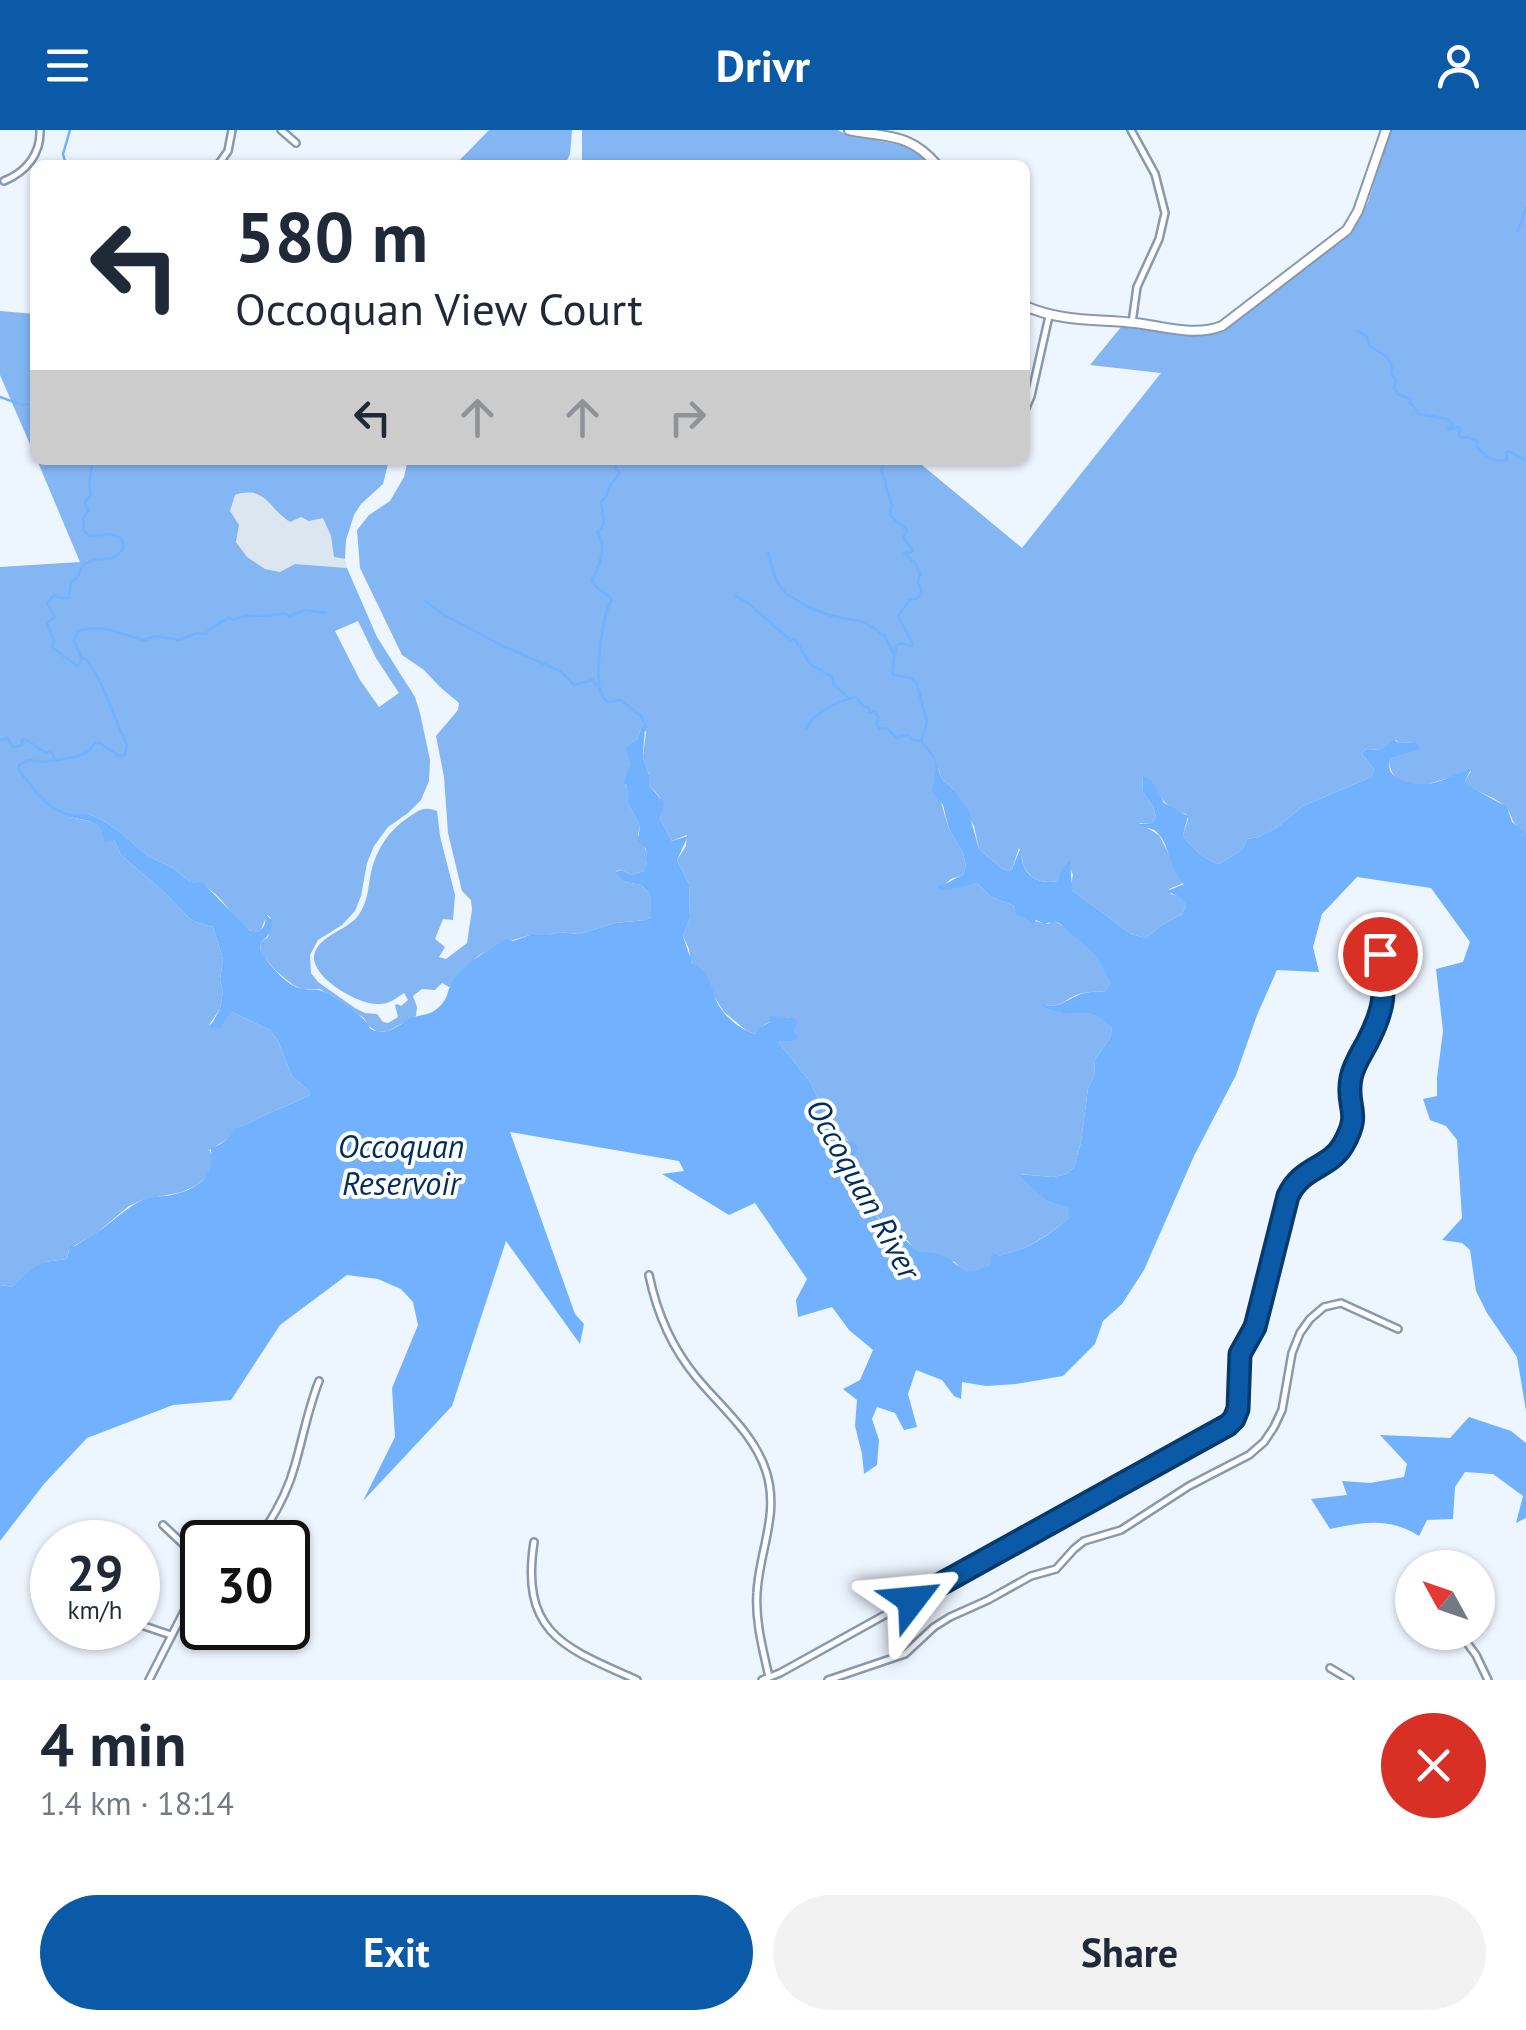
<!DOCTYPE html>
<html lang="en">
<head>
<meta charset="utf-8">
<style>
	body { margin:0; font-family:"PT Sans",sans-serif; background:#f2f2f3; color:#1f2937; height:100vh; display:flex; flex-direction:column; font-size:38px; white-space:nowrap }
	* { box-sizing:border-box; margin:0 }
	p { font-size:32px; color:#747a83 }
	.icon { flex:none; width:55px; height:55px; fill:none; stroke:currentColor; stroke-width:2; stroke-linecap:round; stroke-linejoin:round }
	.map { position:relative; height:1550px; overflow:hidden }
	.drawer { display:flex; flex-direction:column; background:#fff; flex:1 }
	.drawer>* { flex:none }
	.guide { position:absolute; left:30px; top:30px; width:1000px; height:305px; border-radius:15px; box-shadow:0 2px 8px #0004; background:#fff; color:#1f2937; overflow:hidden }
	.needle { width:65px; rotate:310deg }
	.controls { position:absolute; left:1395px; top:1420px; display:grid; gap:20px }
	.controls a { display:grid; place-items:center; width:100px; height:100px; border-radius:50%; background:#fff; box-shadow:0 2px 8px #0004; font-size:50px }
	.speed { position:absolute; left:30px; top:1390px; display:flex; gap:20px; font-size:50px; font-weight:700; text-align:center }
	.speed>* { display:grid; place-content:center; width:130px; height:130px; border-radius:50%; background:#fff; box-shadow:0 2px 8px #0004; line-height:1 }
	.speed small { font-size:25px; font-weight:400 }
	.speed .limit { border:5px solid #111; border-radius:15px; background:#fff; color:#111 }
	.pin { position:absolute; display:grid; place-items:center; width:85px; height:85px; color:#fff; margin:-42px; border:5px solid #fff; border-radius:50%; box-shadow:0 2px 10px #0007 }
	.me { position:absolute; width:110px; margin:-55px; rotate:61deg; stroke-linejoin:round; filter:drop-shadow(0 0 8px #0008) }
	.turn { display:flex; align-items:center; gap:35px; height:210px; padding:0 40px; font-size:45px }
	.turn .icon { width:130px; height:130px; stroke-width:2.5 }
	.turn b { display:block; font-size:70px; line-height:85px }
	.lanes { display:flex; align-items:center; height:95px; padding:0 40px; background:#0003; justify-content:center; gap:50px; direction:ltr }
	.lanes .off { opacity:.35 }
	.round { display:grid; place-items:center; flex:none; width:105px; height:105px; border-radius:52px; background:#f2f2f3 }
	.overview { display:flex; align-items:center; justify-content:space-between; height:170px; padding:0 40px }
	h1 { font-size:60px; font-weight:800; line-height:75px }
	.primary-button { display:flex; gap:20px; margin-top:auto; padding:20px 40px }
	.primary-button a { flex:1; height:115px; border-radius:60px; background:#0a5aa8; color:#fff; font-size:40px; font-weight:800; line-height:115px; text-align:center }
	.primary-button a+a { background:#f2f2f3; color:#1f2937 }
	header { display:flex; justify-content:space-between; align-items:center; height:130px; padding:0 40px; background:#0a5aa8; color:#fff; font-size:45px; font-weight:800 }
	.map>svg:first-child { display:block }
	.built { fill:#dce6f1 }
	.forest { fill:#83b6f3; fill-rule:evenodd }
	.water { fill:#71b1fe }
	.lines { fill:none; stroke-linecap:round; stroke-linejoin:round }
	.stream { stroke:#71b1fe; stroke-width:2.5 }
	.street-casing { stroke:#8798af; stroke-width:10 }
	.secondary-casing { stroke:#8798af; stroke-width:12 }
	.street { stroke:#fff; stroke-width:5 }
	.secondary { stroke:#fff; stroke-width:8 }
	.route-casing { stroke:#063a6d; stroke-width:25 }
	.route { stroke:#0a5aa8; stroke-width:18 }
	.labels { text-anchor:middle; stroke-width:8; stroke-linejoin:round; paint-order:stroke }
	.water-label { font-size:32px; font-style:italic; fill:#012e5d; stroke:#fff }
</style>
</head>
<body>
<header><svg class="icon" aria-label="menu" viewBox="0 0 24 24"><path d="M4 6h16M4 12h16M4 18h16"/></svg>Drivr<svg class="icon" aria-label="person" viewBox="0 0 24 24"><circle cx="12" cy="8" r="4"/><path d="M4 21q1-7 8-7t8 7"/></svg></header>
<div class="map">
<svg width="1526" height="1550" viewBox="0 0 1526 1550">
	<rect width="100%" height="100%" fill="#edf5ff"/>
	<path class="built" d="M246,362L260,365L274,376L284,389L301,387L323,388L331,406L334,427L345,429L347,438L295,434L280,442L265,440L247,427L236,411L230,381L235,365Z"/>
	<path class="forest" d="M489,0H572L570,24L565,35H455Z
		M582,0H838L845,4L914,18L933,35H582Z
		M1390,0H1526V703C1507,691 1516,688 1505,677C1495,666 1478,663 1466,655L1465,651L1471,641L1422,656C1406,657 1387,647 1390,629L1418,620L1415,612L1399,613L1396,610L1380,620L1367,619L1361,623L1374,639L1371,647L1303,676L1276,698L1259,707L1247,709L1242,720L1219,734C1207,731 1189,716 1183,705L1188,689L1186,684C1159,677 1160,659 1142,644L1143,663L1153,676L1156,687L1152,693H1139L1159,705L1184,753L1169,759L1171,764L1181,767L1186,776L1182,784L1160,796L1146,808L1131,804L1072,760L1070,758L1073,745L1070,738L1061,744L1058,751C1044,754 1029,750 1023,734C1022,729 1022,723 1019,718L1012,739L1009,741L1001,738L979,719L974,696L953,659L942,649L938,638L940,669L949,699L963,723L966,736L963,745L951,749L944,755L977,753L991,767L1015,776L1030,790L1048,794L1053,791C1063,794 1066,800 1074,806C1100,825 1097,824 1110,853L1108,861C1096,862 1084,861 1074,866C1063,872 1057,878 1043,875C1066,894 1089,869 1112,899L1110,908L1095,930L1094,947L1088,958L1081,1012L1074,1037L1067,1044L1053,1047L1020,1044L1046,1071L1069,1078V1087C1055,1100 1041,1110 1024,1118C1016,1121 1008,1122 999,1126L995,1125L990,1135L970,1143L962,1141L955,1132L918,1123L908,1111L875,1085L866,1067L853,1028L857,1018L847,1010L839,997L826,988L811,953L779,913L780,911H792L795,897L792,887C777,889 764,891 755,904L747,901L724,882L690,829L689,819L683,806L690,788L689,754L677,730L686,716L687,705L672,711L660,689C664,670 663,670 649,655V645L643,627L646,602L641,598L637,609L627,617L630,635L625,655L630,662L627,672L640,696L638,705C645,717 651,727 644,741L631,745L622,740L616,741L625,752L641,755L648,762L651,768V787L646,790L615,793L579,804L559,802L549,805H530L499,814L478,826L449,857L442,853L435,860L422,859L413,866L417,877L416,886L388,901L378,902L368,896L364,888L320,859H302L293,855L276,841L260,822L261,812L268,807L271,788L267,785L261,800L255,802L249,800C230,786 215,752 190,752L173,738L148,726L120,702L99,688L88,684L70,687L92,692L102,698L114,710L121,725L165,763L189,788L198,793L213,797L223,829L220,850L223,861L220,879L209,895L232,882L270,900L278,911L292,946L308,960L310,965C296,972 283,977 269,983C257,988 249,995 237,998L231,1007L209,1020L213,1026V1035L209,1044L197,1055L182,1062L142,1070L129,1076L99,1101L69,1119L67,1129L44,1132L13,1157L0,1155V437L80,432L37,330H389L383,354L361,374L354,385L346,410L345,429L334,427L331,406L323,388L309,391L301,387L290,392C269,379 266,355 235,365L230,381L239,395L236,412L247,427L265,439L280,442L295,434L347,438L377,507L415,567L420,583L430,630L429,651L421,670L408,683L388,697L374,716L367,733L361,766L355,781L342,795L318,810L310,825L311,843L318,852L355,878L365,883L377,884L383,892L388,893L398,887L395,875L397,874L401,876L408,870L404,863C395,869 388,875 377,874C358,874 312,848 314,826C317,806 346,801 358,786C368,772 368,758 371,742C377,718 389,700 409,687C419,680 425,676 437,681L440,706L455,765L453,790L443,789L435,809L445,817L439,827L446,829L467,813L472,780L471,770L462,761L448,703L444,647L436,606L458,580L459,573L440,557L424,540L402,525L360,438L357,400L369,385L390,371L404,347L408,330H916L1022,418L1161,243L1090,235L1121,197C1155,200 1198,213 1229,195L1355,97L1368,72ZM358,491L376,528L399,563L379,577L360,550L335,501Z
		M0,181L35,184V326L0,245Z"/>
	<path class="water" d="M645,596L643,627L649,645V655L664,673L660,689L672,711L688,706L677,730L689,754L690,788L683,806L692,833C706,839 710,851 714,865C719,882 738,899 755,904L759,898L770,892V885L780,888L792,887L797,890L794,902L798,908L792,911H780L779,913L811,953L826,988L839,997L847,1011L856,1013L858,1018L853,1028C860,1045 865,1077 879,1089C892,1101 906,1109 918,1122C930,1122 941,1123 951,1130C952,1131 964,1141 965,1141C972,1144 982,1137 990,1135L992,1122L999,1126C1008,1122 1016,1121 1024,1118C1042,1110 1055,1100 1069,1087L1068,1078L1046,1071L1018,1044L1053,1047L1067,1044L1074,1037L1081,1012L1088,958L1094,947L1095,930L1110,908L1112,899C1088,869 1065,895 1041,874C1058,880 1067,869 1081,864C1090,861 1098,862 1107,861L1110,853C1095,821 1098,826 1071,804C1060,795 1060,788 1045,794L1036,790L1032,794L1026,788L1016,785L1015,776L991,767L977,753L947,760L938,759V756C947,755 954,748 963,745L966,736L963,723L949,699L943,675L932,662L936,639L933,626L942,649L953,659L968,680L979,719L1001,738L1009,741L1012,739L1021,717C1022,723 1021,729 1023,734C1028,750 1044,754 1058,751L1061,741L1070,730L1072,760L1131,804L1146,808L1160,796L1182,784L1186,776L1181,768L1167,761L1184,754C1169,740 1170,711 1154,700C1152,699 1138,695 1137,694L1152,693L1156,687L1153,676L1143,663L1142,644L1154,654L1164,673L1188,686L1183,705C1189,716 1207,731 1219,734L1242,720L1247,709L1259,707L1276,698L1303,676L1371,647L1374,639L1361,623L1367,619L1380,620L1394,610L1399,613L1415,612L1420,617L1419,620L1390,629C1388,640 1390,644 1400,649C1425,663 1446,647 1471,639L1465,651L1467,655L1507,677L1512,692L1526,703V1281L1517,1227L1487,1183L1476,1161L1470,1120L1462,1113L1442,1110L1462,1088L1457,1010L1446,996L1430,990L1423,969L1437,966V948L1443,901L1436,839L1463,832L1470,812L1431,758L1357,747L1322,784L1313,817L1319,842L1277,840L1257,885L1236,945L1194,1026L1144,1140L1122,1174L1103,1191L1095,1214L1063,1246L1016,1254L986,1256L962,1252L961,1269L954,1266L942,1250L916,1240L908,1264L917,1297L904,1300L895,1283L877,1277L872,1289L879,1310L877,1335L864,1344L862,1324L855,1296L857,1270L843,1259L860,1250L873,1220L849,1200L832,1177L798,1187L796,1170L807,1149L755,1073L729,1085L662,1044L684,1041L679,1031L510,1002L575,1184L584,1194L580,1214L506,1111L452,1276L363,1371L395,1307L392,1258L418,1195L413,1172L401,1159L378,1149L347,1145L280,1195L231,1270L173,1275L87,1308L44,1354L0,1411V1155L13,1157L32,1139L44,1132L67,1129L70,1115L75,1116C83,1110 93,1105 102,1099C115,1089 126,1079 140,1071C150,1066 161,1067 171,1065C197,1060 218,1045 210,1017C219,1018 232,1006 236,998C249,995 257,988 269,983C283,977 296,972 310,965L308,960L292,946L278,911L270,900L232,882L226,887L221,898L210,897L220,879L223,861L220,850L223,829L213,797L198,793L189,788L165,763L121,725L114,710L104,712C105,691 87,691 70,687L68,684H88L99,688L120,702L148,726L173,738L190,752L203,753L249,800C261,805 267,796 265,784L272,790C272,800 269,806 261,812L260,821C269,833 283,853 299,858C311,862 315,856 328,864C338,870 358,882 365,891C371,897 366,898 376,901C389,905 400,894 411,888C421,884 429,886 438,878C450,867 446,862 452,852C466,832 487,821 506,809L513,811L530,805H549L559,802L579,804L615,793L646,790L651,787V768L648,762L641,755L625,752L615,742L622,740L631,745L644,741L647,732L646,719L638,710L640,696L627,672L629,662L624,652L630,635L626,617L637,609L641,598Z
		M1469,1287L1511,1301L1526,1313V1388L1516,1393L1523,1366L1493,1344L1465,1342L1455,1357L1453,1389L1427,1390L1419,1406C1390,1387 1362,1392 1330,1399L1311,1369L1347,1365L1342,1351L1370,1353L1404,1347L1407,1334L1380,1305L1450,1308Z"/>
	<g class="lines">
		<path class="stream" d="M66,35L63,24L70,0
			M1518,101L1526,78
			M1357,201L1367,206L1369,215C1379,224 1395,225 1391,244L1396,250L1394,258L1398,264L1411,269L1409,273L1416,278L1419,284L1447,289L1453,295L1448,299L1449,300L1457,297L1460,298L1459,305L1461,308L1468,307L1478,312L1476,315C1481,325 1497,333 1507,330L1506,322L1509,321L1526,331
			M0,267L22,275L35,273
			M885,330L881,340C887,351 886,364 892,374L890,385L907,400L903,408L913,420L910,423H904L916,434L920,444L918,452L922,463L918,468L910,470L898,486L912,513L911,516L901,513L896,516L892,542L894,545L911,548L917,554L927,592L921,611L933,626
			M768,422L776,450L785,463L810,478L832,486L864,492L885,506L894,525
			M736,466L748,473L789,509L796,511L810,534L831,546L834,555L849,568
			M425,471L444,485L503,516L560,541L574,555L593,550L596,555L599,556L603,567L608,572L621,570L641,586L646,597
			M81,527L74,510L78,501L92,498L106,499L144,510L156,506L179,510L197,503L206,504C212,496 220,492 229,488L233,490C250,482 268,489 284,483L289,486L305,480L326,483
			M599,553C597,536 602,483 612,470C608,462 596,461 592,451C599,436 608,417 597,402L601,400L604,393L601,372L606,367L609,357L620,343L616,338L615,330
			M806,598C816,581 838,571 856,567L863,576L868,577L870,582H875L879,588L876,594L880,599L887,598L897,608L908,605L913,610L919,611
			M0,610L7,608L13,617L22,615V610L25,609L44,622L52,623L54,628
			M70,685C45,679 33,657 18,639L19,635L28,630L43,632L75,627L88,622L95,613H100L119,626L125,625L127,615C113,586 105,554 85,528H82L79,535L77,536L52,517L54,512L47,493L55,487L47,473L54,465L60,468H69L71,452C85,444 76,438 86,433C102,424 113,437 124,416L121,408L110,404L90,406L84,401L83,389L88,381L85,372L91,365L89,355L93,330"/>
		<g class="street-casing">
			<path id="street" d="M281,0L296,13
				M1131,0L1155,44L1165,83L1159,109L1137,157L1132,193
				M218,35L228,21L232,0
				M4,51C26,42 41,24 40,0
				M1025,280L1031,266L1049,186
				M649,1145C657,1184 671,1217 697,1248C722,1278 754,1304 766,1341C780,1384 759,1421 757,1463C755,1491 763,1520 769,1547
				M163,1395L202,1432
				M256,1412C272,1390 288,1361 295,1335C303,1307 308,1279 319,1251
				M534,1412C520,1504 565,1518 637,1550
				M138,1494L171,1505
				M1459,1502L1476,1525L1488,1550
				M1330,1538L1350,1550
				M149,1550L202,1446
				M762,1550L780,1543L1228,1295L1234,1289L1238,1279L1240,1224L1255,1197L1288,1066C1302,1037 1322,1042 1339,1021C1366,988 1344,979 1351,948C1354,936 1361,924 1367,913C1386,876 1386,864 1379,824
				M828,1550L905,1524L934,1497L950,1487L988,1470L1031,1446L1056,1439L1074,1419L1084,1411L1121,1400L1189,1356L1249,1325L1264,1312L1274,1297L1282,1280L1292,1223L1300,1203L1310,1189L1324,1177L1341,1173L1398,1199"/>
		</g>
		<g class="secondary-casing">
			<path id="secondary" d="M849,0C886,8 909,2 937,35
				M1025,176C1061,192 1097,189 1135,193C1163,196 1194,207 1222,196L1347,100L1358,81L1386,0"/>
		</g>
		<use href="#street" class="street"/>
		<use href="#secondary" class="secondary"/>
	</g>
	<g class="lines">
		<g class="route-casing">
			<path id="route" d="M912,1470L1228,1295L1234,1289L1238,1279L1240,1224L1255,1197L1288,1066C1302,1036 1329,1039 1343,1015C1363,981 1345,978 1351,948C1353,936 1361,924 1367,913C1386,876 1385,864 1380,824"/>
		</g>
		<use href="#route" class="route"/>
	</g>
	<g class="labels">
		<g class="water-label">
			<text x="401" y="1028">Occoquan<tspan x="401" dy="37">Reservoir</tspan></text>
			<text transform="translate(863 1059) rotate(61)" y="11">Occoquan River</text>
		</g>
	</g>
</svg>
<div class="controls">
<a><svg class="needle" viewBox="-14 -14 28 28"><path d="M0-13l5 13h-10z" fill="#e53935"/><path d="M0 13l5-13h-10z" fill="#747a83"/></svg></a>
</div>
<div class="speed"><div>29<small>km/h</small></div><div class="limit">30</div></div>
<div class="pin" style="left:1380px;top:824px;background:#d93025"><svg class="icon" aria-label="arrive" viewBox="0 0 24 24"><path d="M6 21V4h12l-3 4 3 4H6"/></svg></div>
<svg class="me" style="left:912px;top:1470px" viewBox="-20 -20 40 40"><path d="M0-17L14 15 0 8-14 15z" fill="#0a5aa8" stroke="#fff" stroke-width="4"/></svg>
<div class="guide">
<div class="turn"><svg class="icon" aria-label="left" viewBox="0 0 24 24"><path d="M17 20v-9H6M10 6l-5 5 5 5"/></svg><div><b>580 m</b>Occoquan View Court</div></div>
<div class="lanes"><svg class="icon" aria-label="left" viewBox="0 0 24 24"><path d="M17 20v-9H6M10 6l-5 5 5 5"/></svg><svg class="icon off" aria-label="ahead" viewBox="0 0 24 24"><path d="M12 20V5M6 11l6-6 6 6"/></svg><svg class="icon off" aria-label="ahead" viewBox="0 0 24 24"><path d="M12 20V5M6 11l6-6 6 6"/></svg><svg class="icon off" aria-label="right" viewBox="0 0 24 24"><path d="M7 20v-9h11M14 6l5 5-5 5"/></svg></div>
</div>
</div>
<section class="drawer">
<div class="overview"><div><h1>4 min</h1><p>1.4 km · 18:14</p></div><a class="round" style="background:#d93025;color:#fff"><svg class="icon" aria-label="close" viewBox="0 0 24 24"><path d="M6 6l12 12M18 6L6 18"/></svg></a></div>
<div class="primary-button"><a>Exit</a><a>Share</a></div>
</section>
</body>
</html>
